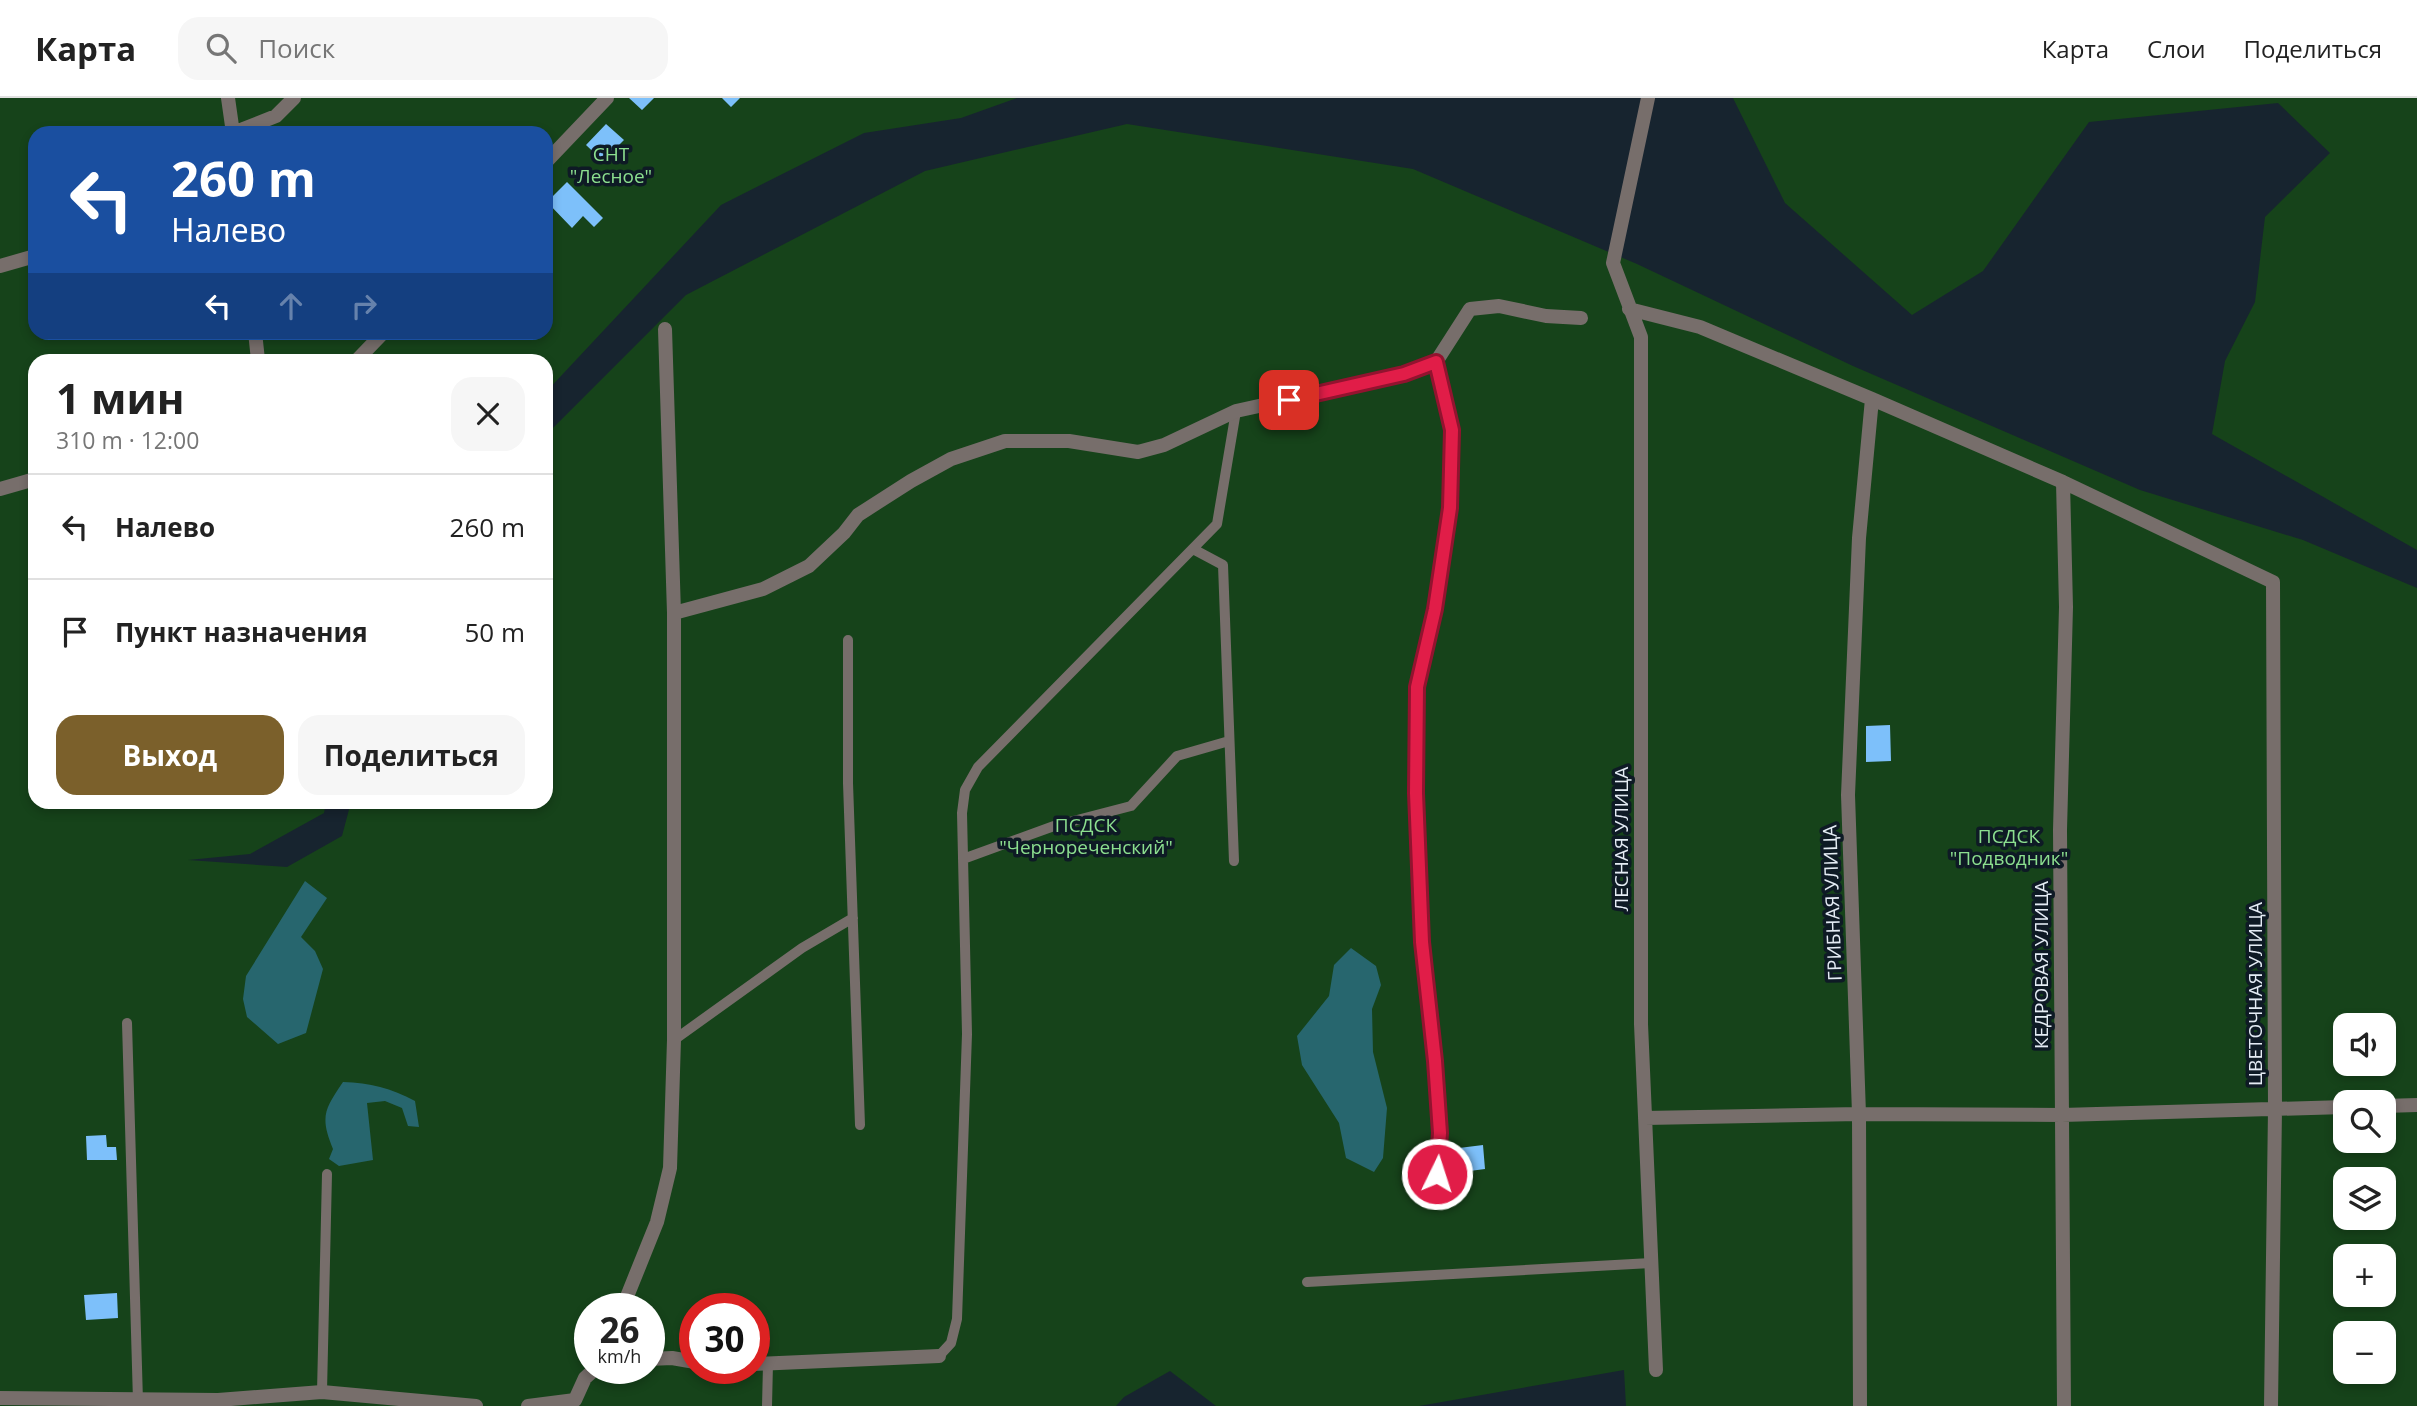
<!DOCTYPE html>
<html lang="ru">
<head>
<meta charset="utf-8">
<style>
	body { margin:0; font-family:"Open Sans",sans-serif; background:#f6f6f6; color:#222; height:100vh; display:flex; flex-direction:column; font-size:26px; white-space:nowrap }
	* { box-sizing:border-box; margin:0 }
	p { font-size:23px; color:#767676 }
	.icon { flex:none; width:38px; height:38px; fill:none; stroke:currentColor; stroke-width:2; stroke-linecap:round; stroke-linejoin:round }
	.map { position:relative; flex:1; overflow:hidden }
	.details { position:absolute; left:28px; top:256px; width:525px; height:455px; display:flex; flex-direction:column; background:#fff; border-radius:21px; box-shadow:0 4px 10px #0003 }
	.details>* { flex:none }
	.banner { position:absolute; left:28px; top:28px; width:525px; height:214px; border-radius:21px; box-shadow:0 4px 10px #0003; background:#1a4fa0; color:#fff; overflow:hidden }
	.tools { position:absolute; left:2333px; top:915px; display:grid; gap:14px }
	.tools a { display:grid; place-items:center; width:63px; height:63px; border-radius:14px; background:#fff; box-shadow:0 4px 10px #0003; font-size:35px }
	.speed { position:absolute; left:574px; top:1195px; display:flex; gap:14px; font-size:35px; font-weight:700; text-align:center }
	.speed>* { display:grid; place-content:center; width:91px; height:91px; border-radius:50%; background:#fff; box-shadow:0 4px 10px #0003; line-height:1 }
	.speed small { font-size:18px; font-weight:400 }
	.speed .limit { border:10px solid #d22; background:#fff; color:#111 }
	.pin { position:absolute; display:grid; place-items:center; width:60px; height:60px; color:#fff; margin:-30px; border-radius:14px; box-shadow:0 4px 10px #0006 }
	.me { position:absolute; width:77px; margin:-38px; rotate:4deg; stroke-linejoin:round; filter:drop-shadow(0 0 5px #0008) }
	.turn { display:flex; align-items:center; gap:24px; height:147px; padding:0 28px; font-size:32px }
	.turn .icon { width:91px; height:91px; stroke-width:2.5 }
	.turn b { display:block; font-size:49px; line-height:60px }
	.lanes { display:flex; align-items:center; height:66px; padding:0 28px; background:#0003; justify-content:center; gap:35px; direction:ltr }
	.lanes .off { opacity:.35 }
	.round { display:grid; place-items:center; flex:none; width:74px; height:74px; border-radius:21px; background:#f6f6f6 }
	.summary { display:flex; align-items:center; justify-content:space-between; height:119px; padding:0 28px }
	h1 { font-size:42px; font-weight:700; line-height:52px }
	.button { display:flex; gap:14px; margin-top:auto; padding:14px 28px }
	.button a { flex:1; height:80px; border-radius:21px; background:#7b602b; color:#fff; font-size:28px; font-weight:700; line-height:80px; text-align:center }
	.button a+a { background:#f6f6f6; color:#222 }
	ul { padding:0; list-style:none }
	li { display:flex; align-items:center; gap:21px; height:105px; padding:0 28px; border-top:2px solid #e0e0e0 }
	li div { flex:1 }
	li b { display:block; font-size:26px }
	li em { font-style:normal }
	header { display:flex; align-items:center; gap:42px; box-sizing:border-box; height:98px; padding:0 35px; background:#fff; border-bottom:2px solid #e0e0e0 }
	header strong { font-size:33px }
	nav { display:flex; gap:38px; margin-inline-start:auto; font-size:24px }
	.search { width:490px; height:63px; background:#f6f6f6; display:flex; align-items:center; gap:18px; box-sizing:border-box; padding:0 24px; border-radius:21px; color:#767676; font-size:26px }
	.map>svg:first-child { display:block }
	.green { fill:#16431a; fill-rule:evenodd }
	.water { fill:#27666e }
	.building { fill:#7dc0fa }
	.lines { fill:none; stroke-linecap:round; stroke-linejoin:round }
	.lane { stroke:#776e6b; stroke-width:10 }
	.street { stroke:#776e6b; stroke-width:14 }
	.route-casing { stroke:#92132f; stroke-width:18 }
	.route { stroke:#e11d48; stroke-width:12 }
	.labels { text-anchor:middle; stroke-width:7; stroke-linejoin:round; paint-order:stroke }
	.park-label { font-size:19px; fill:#8cdf8f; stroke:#0e1a25 }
	.street-label { font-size:19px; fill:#e4ecf4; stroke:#0e1a25 }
</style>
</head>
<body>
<header>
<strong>Карта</strong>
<div class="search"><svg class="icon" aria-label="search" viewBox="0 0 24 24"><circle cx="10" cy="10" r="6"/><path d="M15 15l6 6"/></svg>Поиск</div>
<nav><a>Карта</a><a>Слои</a><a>Поделиться</a></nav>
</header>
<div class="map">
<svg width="2417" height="1308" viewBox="0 0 2417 1308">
	<rect width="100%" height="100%" fill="#17242f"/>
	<path class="green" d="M0,0H1017L961,20L864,35L721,107L546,294V262H35V704H326L324,715L250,756L188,762L287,769L342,738L351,704H546V337L686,197L925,73L1127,26L1413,71L1637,166L1853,268L2140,392L2303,442L2417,490V1308H1626L1624,1272L1419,1308H1216L1170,1273L1124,1299L1116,1308H0ZM35,35H546V234H35ZM2345,928H2384V966H2345ZM2345,1004H2384V1043H2345ZM2345,1082H2384V1120H2345ZM2345,1158H2384V1197H2345ZM590,1211H649V1270H590ZM695,1211H754V1270H695ZM2345,1236H2384V1274H2345Z
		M1733,0H2417V452L2212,336L2225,263L2255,204L2265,119L2330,55L2278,5L2089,24L1983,173L1912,217L1785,105Z"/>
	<path class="water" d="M305,783L327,800L301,839L315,853L323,871L306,935L278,946L247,919L243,901L246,878Z
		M1351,850L1376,868L1381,887L1372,911L1373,954L1387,1010L1383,1060L1374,1074L1346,1060L1339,1025L1302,967L1297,938L1329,898L1334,867Z
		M343,984C370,985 391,990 415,1003L419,1029L408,1028L402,1010L385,1003L367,1005L373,1062L339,1068L329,1061L333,1051C320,1019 324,1012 343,984Z"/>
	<path class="building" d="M629,0H654L642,12Z
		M722,0H740L731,9Z
		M606,26L624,42L603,63L586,47Z
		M567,84L603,120L594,129L583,118L572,130L547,104Z
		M1890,627L1891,663L1866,664V628Z
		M106,1037L107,1049H116L117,1062H87L86,1038Z
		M1483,1047L1485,1071L1462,1074L1459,1050Z
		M117,1195L118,1220L86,1222L84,1197Z"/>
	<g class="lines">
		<path class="lane" d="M1193,451L1223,467L1234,763
			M848,542V685L860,1027
			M963,761L1054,728L1131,708L1177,658L1229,643
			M127,925L138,1303
			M674,942L802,850L853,820
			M1307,1184L1651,1165
			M939,1258L951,1245L957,1221L967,936L962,715L965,692L978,669L1217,426L1236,313
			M322,1294L327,1076
			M767,1308L768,1266"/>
		<path class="street" d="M228,0L233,35L276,18L294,0
			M1648,0L1613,165L1641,239V926L1656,1272
			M546,64L607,0
			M0,168L35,158
			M1629,211L1700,229L1872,301L2063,384L2273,484L2275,1011L2271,1308
			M255,234L258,262
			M357,262L384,234
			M1436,264L1452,332L1450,409L1435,511L1417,589L1416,695L1422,844L1435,963L1440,1035L1437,1076
			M2063,384L2066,509L2060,732L2064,1308
			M0,391L35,381
			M674,515L763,491L809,468L844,435L858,417L911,383L951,361L1005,343H1069L1138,354L1164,347L1236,313L1404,276L1436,264L1470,211L1499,208L1546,218L1581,220
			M2384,1008L2417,1007
			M1645,1020L1859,1016L2062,1017L2345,1009
			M622,1211L657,1124L670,1070L674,942V515L665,231
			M649,1261L672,1260L695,1264
			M754,1266L939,1258
			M0,1300L218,1302L322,1294L476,1308
			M528,1308L575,1302L585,1280L596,1270
			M1860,1308L1859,1016L1848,697L1859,440L1872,301"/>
	</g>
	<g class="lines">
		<g class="route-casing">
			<path id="route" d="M1289,302L1404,276L1436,264L1452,332L1450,410L1435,511L1417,589L1416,695L1422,844L1435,963L1440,1035L1437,1076"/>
		</g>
		<use href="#route" class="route"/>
	</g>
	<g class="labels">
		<g class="park-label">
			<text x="611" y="63">СНТ<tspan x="611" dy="22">"Лесное"</tspan></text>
			<text x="1086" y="734">ПСДСК<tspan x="1086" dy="22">"Чернореченский"</tspan></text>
			<text x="2009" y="745">ПСДСК<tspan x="2009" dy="22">"Подводник"</tspan></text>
		</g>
		<g class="street-label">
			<text transform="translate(1621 741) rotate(-90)" y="7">ЛЕСНАЯ УЛИЦА</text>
			<text transform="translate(1832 805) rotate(-92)" y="7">ГРИБНАЯ УЛИЦА</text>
			<text transform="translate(2041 867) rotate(-90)" y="7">КЕДРОВАЯ УЛИЦА</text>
			<text transform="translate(2255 896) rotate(-90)" y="7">ЦВЕТОЧНАЯ УЛИЦА</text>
		</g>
	</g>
</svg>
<div class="tools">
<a><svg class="icon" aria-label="sound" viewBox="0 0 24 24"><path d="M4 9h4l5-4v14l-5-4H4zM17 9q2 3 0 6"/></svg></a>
<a><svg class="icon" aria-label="search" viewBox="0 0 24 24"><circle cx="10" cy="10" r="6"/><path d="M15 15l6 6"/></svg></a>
<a><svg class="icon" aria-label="layers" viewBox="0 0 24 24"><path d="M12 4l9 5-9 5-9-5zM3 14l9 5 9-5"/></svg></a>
<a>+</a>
<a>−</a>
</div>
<div class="speed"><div>26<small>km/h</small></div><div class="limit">30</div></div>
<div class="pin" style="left:1289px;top:302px;background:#d93025"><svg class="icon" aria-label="arrive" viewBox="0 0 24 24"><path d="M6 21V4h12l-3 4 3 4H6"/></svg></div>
<svg class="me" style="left:1437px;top:1076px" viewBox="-20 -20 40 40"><circle r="17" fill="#e11d48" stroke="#fff" stroke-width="3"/><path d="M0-11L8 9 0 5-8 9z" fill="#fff"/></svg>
<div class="banner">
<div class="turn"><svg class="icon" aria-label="left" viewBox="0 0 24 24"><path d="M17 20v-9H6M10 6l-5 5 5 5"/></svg><div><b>260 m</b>Налево</div></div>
<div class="lanes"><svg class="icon" aria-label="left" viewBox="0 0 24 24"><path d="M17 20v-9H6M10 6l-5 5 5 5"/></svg><svg class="icon off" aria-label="ahead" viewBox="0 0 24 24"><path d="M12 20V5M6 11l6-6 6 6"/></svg><svg class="icon off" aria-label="right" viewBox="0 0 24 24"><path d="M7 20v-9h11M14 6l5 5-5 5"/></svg></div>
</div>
<section class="details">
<div class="summary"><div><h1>1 мин</h1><p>310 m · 12:00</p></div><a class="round"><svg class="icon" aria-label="close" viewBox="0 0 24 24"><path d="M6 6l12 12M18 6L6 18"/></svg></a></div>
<ul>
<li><svg class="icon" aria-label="left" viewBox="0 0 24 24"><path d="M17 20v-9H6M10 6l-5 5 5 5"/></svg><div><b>Налево</b></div><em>260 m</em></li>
<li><svg class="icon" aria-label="arrive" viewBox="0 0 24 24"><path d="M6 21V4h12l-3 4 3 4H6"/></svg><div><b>Пункт назначения</b></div><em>50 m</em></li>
</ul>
<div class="button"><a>Выход</a><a>Поделиться</a></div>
</section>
</div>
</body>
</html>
